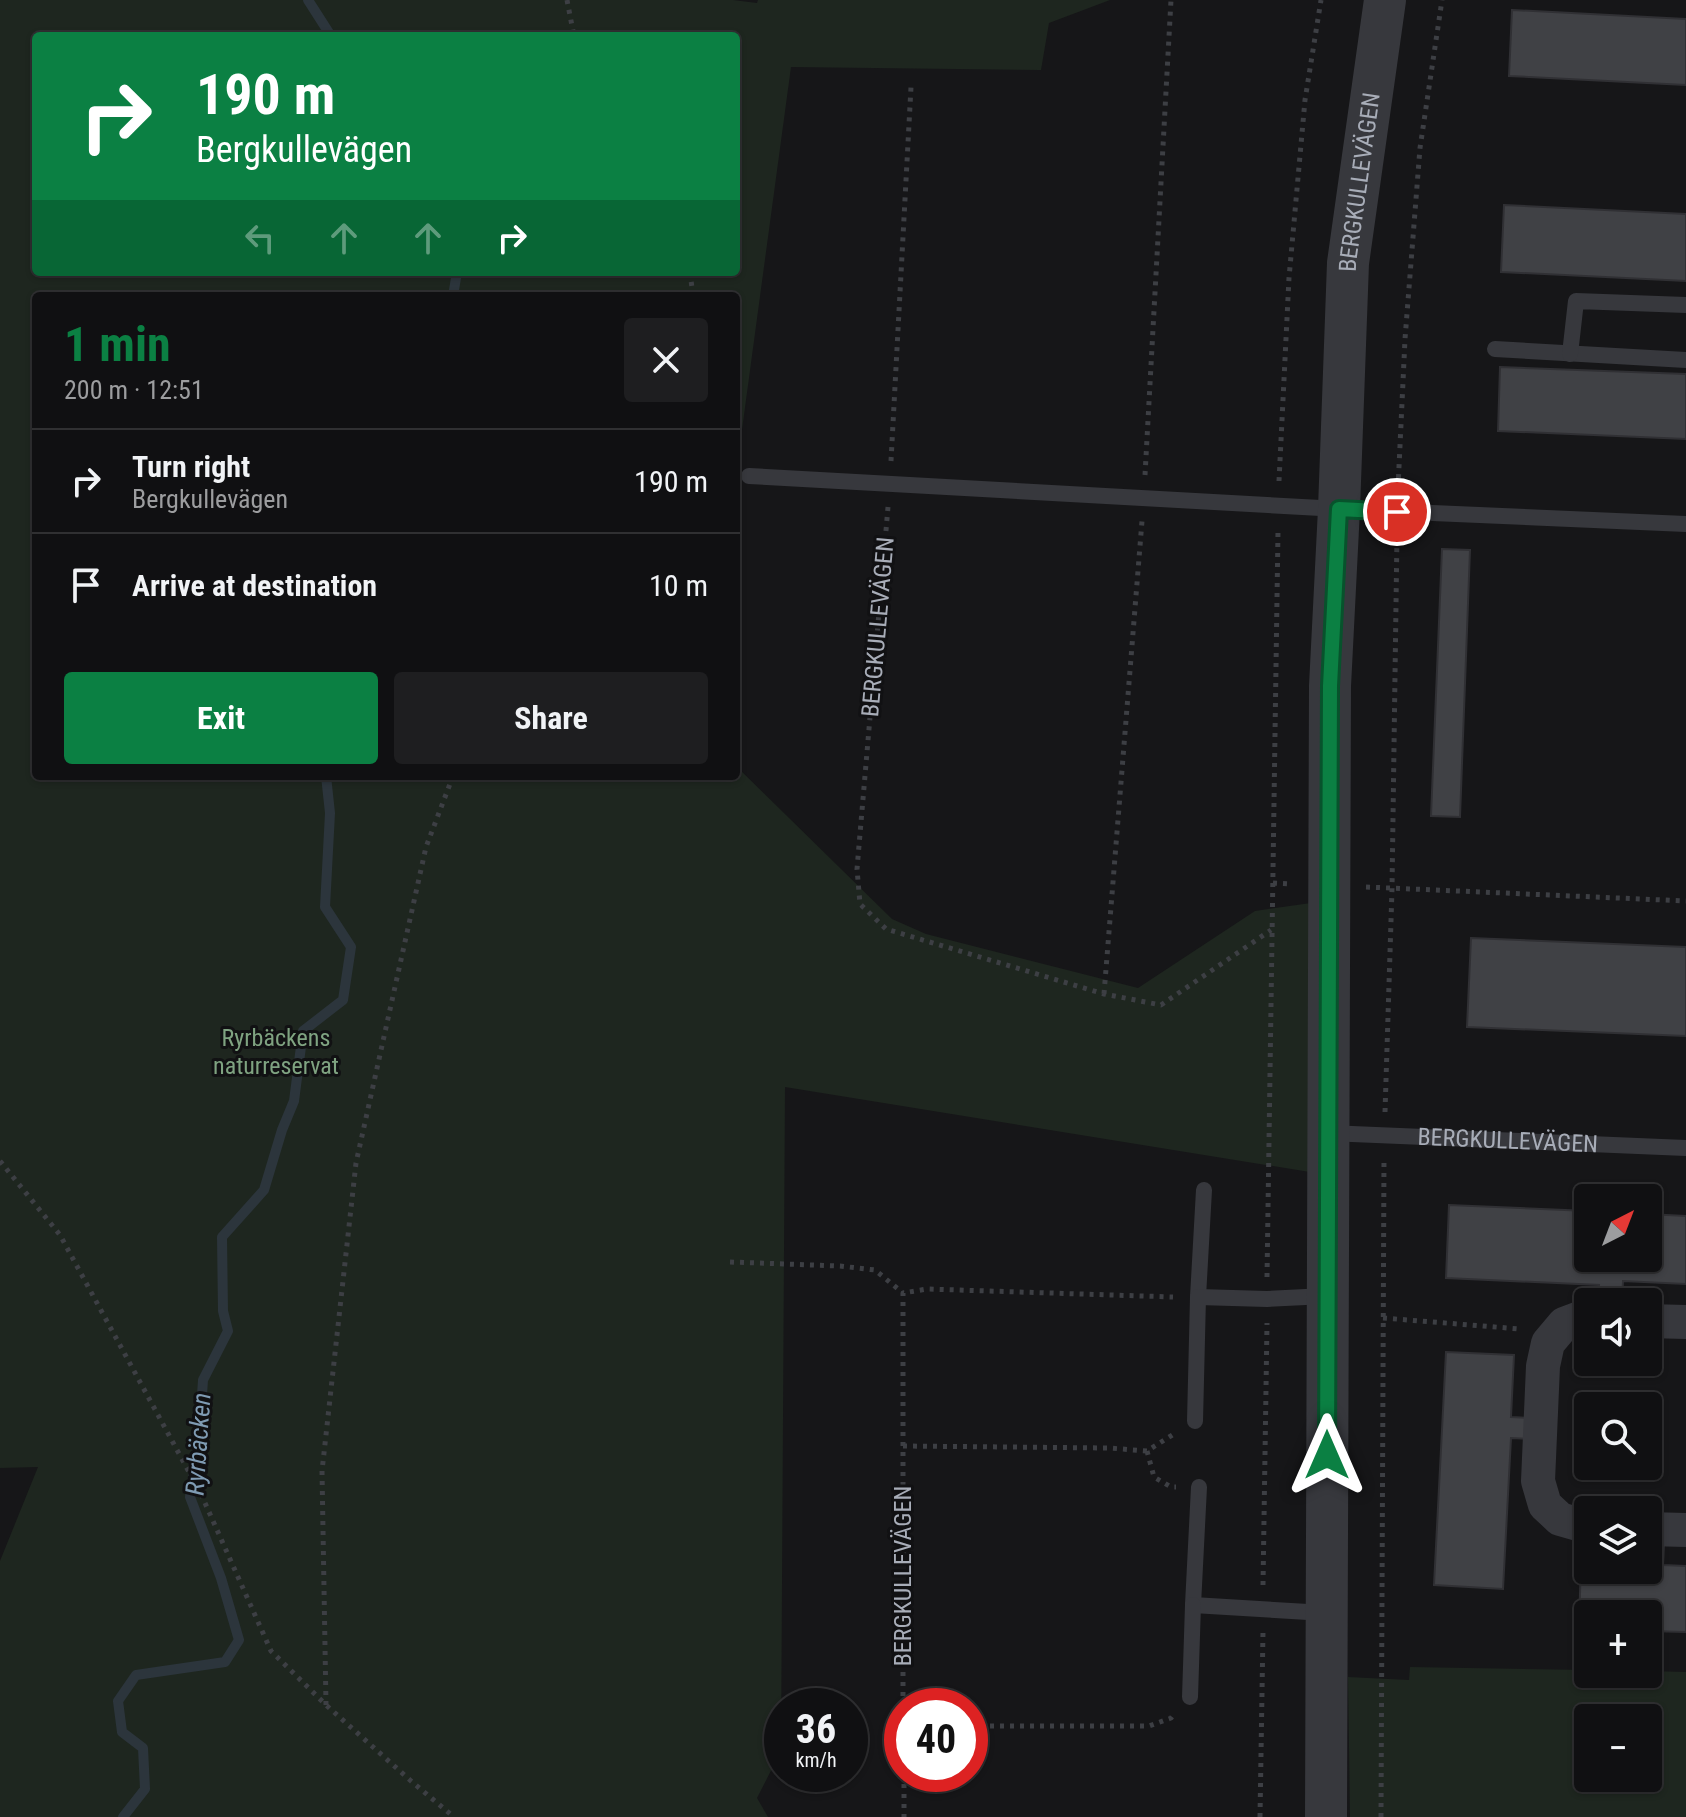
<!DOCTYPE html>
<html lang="en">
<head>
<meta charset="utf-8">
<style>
	body { margin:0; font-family:"Roboto Condensed",sans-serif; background:#1e1e20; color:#f1f3f6; height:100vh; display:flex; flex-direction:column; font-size:30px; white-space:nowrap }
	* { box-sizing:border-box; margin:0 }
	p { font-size:26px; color:#9c9d9f }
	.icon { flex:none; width:44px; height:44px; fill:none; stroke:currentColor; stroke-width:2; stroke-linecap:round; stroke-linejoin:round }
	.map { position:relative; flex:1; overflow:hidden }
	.panel { position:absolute; left:32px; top:292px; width:708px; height:488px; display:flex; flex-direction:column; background:#101012; border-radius:8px; box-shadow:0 2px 6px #0004,0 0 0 2px #303032 }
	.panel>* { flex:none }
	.banner { position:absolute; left:32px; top:32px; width:708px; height:244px; border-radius:8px; box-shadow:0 2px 6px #0004,0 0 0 2px #303032; background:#0b8043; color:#fff; overflow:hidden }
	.needle { width:52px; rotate:42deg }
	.fabs { position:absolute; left:1574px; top:1184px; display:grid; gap:16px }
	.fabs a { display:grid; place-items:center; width:88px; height:88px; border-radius:8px; background:#101012; box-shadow:0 2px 6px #0004,0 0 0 2px #303032; font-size:40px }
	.speed { position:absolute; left:764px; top:1688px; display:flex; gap:16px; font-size:40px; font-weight:700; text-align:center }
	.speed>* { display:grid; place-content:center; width:104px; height:104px; border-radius:50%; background:#101012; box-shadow:0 2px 6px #0004,0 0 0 2px #303032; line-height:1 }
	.speed small { font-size:20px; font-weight:400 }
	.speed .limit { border:12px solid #d22; background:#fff; color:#111 }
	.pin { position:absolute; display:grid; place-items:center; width:68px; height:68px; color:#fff; margin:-34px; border:4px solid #fff; border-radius:50%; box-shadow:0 2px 8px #0007 }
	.me { position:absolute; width:88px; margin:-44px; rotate:0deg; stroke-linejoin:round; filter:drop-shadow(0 0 6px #0008) }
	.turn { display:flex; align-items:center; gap:28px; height:168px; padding:0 32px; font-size:36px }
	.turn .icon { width:104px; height:104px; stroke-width:2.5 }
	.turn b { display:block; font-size:56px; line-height:68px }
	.lanes { display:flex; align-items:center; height:76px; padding:0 32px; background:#0003; justify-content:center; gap:40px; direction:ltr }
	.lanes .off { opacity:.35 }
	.round { display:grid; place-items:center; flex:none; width:84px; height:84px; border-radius:8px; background:#1e1e20 }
	.summary { display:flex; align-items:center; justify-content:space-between; height:136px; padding:0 32px }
	h1 { font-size:48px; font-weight:700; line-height:60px; color:#0b8043 }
	.button { display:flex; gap:16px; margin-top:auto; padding:16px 32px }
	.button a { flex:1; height:92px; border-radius:8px; background:#0b8043; color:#fff; font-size:32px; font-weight:700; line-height:92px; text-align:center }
	.button a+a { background:#1e1e20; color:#f1f3f6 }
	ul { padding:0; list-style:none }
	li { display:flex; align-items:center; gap:24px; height:104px; padding:0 32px; border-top:2px solid #303032 }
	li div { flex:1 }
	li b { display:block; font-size:30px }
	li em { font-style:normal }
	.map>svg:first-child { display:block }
	.green { fill:#1e261f; fill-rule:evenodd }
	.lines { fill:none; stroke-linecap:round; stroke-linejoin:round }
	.stream { stroke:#2c353c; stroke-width:10 }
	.building { fill:#404145; stroke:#303034; stroke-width:2 }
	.path { stroke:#3d3f44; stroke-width:5; stroke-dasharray:4 6; stroke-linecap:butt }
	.service { stroke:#37383d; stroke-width:16 }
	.minor { stroke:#37383d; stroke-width:34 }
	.tertiary { stroke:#37383d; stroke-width:42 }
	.route-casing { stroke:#07532c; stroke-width:20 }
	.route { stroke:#0b8043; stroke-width:14 }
	.labels { text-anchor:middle; stroke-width:6; stroke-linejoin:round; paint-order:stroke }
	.street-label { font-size:24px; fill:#a8adb8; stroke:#111113 }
	.park-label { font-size:24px; fill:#7fa381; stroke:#111113 }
	.water-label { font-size:26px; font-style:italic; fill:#7f9bb3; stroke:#111113 }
</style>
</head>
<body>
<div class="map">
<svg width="1686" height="1817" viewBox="0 0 1686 1817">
	<rect width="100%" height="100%" fill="#161618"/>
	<path class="green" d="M0,0H733L757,3L758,0H1110L1049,23L1041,70L791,67L736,474V296H36V776H736V766L892,919L926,934L1138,988L1255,911L1311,903L1322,1174L785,1087L781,1751L757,1798L768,1817H0V1561L38,1467L0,1468ZM36,36H736V272H36Z
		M1410,1667L1588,1670V1674H1648V1671L1686,1672V1817H1350L1348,1677L1409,1680ZM1588,1718H1648V1778H1588Z"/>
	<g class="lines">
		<path class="stream" d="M308,0L331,36
			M453,296L457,272
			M123,1817L145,1789L143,1748L122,1732L118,1701L136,1675L225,1662L239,1640L221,1578L190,1497L199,1440L203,1380L228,1331L223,1311L222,1237L264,1190L282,1130L294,1101L303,1031L343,1000L351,947L325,907L330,813L326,776"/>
	</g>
	<path class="building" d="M1512,10L1686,19V85L1509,76Z
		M1504,205L1686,214V281L1501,272Z
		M1500,367L1686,374V439L1498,431Z
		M1442,549L1470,550L1460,817L1431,816Z
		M1471,938L1686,947V1036L1467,1027Z
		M1449,1205L1588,1211V1258H1648V1214L1686,1216V1284L1623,1281L1622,1301L1598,1300L1599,1285L1446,1278Z
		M1446,1352L1514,1355L1511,1417L1530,1418L1529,1439L1511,1438L1503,1589L1434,1585Z
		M1648,1543L1664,1544L1663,1565L1686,1566V1632L1648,1631V1614H1588V1628H1579L1581,1559H1588V1570H1648Z"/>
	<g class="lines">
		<path class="path" d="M567,0L573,31L577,36
			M690,272L693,296
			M891,461L911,87
			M1145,475L1171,0
			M1279,481L1289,278L1305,100L1321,0
			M1398,488L1405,339L1420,148L1442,0
			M888,507L857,869L860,904L886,929L1104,994L1161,1005L1271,930
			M1273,883L1292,884
			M1366,887L1686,901
			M1104,994L1142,521
			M1385,1112L1392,889L1397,534
			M0,1161L60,1235L201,1494L271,1651L326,1705L411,1781L454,1817
			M730,1262L840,1266L875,1270L903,1293
			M1267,1277L1278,531
			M1383,1318L1520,1329
			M903,1446L1109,1448L1147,1451L1177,1432
			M1147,1451L1154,1477L1171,1487H1176
			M1263,1585L1267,1323
			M326,1705L322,1471L356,1163L426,847L453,776
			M903,1706V1293L927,1289L1173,1297
			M970,1726H1149L1171,1718L1174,1714
			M904,1774V1817
			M1260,1817L1263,1631
			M1381,1817L1384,1158"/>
		<g class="service">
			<path d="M1495,349L1686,360"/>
			<path d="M1570,354L1576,301L1686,305"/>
			<path d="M749,476L1339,509L1686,524"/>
			<path id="s1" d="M1328,1133L1686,1148"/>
			<path d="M1198,1297L1204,1190"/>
			<path d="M1195,1421L1198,1297L1267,1299L1326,1296"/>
			<path d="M1199,1487L1193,1605L1325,1613"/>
			<path d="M1190,1697L1193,1605"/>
		</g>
		<path class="minor" d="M1588,1318H1580L1564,1324L1548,1343L1543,1366L1538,1481L1545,1505L1560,1519L1588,1527
			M1648,1321L1686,1322
			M1648,1529L1686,1530"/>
		<path class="tertiary" id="s2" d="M1326,1817L1330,686L1339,509L1348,263L1385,0"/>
	</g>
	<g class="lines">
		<g class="route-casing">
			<path id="route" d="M1327,1455L1330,686L1339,509L1397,512"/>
		</g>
		<use href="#route" class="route"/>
	</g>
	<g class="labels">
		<g class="street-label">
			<text dy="8" stroke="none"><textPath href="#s2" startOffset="1636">BERGKULLEVÄGEN</textPath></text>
			<text transform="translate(878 627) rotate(-85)" y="8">BERGKULLEVÄGEN</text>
			<text dy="8" stroke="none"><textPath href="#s1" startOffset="180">BERGKULLEVÄGEN</textPath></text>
			<text transform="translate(903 1576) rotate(-90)" y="8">BERGKULLEVÄGEN</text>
		</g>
		<g class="park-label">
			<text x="276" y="1046">Ryrbäckens<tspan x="276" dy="28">naturreservat</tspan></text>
		</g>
		<g class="water-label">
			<text transform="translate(198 1444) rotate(-86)" y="9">Ryrbäcken</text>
		</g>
	</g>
</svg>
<div class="fabs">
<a><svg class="needle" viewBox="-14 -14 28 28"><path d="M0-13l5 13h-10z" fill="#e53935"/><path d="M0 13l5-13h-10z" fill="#9c9d9f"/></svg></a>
<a><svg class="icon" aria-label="sound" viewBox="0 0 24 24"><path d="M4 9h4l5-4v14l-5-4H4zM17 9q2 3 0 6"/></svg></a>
<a><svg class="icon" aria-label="search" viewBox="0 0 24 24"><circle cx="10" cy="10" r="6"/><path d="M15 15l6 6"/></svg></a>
<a><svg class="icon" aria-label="layers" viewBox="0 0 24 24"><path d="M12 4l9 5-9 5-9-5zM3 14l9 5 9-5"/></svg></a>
<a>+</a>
<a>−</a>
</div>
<div class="speed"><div>36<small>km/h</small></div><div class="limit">40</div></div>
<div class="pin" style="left:1397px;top:512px;background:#d93025"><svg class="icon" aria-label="arrive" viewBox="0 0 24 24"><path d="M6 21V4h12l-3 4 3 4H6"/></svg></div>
<svg class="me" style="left:1327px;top:1455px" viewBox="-20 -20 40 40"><path d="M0-17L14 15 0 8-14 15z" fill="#0b8043" stroke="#fff" stroke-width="4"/></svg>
<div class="banner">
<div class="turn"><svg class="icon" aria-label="right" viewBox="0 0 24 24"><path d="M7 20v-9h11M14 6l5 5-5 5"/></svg><div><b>190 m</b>Bergkullevägen</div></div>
<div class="lanes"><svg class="icon off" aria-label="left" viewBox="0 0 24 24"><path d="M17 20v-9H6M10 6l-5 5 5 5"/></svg><svg class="icon off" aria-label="ahead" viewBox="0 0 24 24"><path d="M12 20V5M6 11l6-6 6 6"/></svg><svg class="icon off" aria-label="ahead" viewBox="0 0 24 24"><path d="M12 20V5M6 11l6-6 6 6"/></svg><svg class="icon" aria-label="right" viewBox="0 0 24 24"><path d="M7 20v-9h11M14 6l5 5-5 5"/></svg></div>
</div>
<section class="panel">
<div class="summary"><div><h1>1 min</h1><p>200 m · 12:51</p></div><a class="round"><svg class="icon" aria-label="close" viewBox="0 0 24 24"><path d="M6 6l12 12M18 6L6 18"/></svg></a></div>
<ul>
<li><svg class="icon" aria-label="right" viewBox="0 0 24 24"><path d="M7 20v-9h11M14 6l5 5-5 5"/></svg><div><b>Turn right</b><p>Bergkullevägen</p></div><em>190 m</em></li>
<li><svg class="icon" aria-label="arrive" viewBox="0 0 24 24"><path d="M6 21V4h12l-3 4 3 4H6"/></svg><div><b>Arrive at destination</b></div><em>10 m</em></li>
</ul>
<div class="button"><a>Exit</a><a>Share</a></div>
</section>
</div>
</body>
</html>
